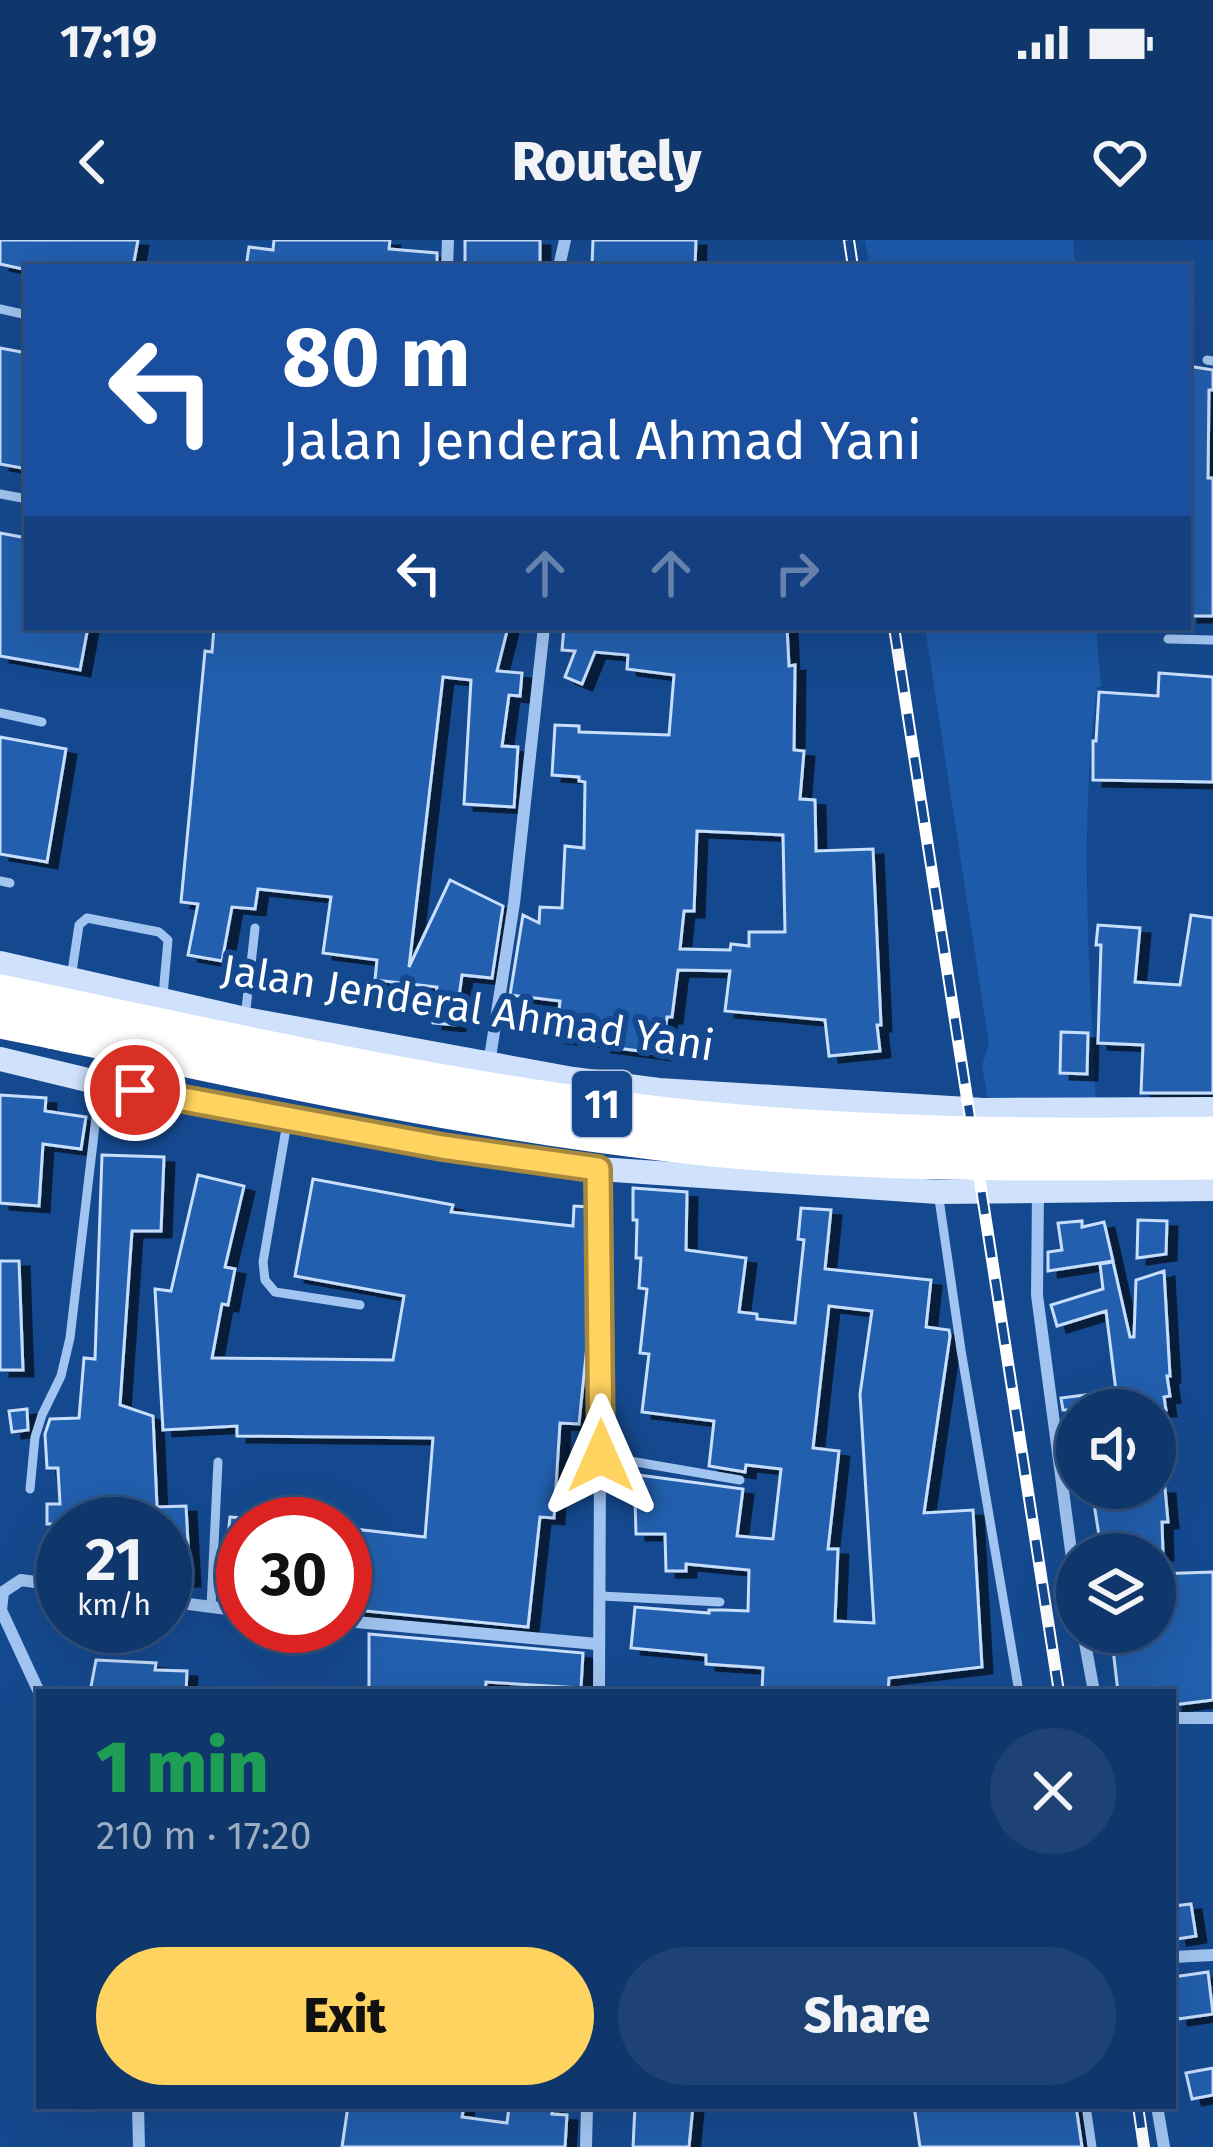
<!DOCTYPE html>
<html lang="en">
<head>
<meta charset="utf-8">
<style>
	body { margin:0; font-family:"Fira Sans",sans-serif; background:#1e4273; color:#f1f3f6; height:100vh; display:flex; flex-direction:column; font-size:45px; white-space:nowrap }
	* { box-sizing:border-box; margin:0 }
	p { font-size:39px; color:#9cacc1 }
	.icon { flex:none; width:66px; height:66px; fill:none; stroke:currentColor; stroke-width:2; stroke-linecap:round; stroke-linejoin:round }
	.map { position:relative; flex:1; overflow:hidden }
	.sheet { position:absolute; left:36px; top:1449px; width:1140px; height:420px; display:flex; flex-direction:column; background:#10376b; border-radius:0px; box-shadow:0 12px 48px #0002,0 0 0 3px #30517e }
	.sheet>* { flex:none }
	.banner { position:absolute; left:24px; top:24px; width:1167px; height:366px; border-radius:0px; box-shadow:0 12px 48px #0002,0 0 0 3px #30517e; background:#1a4fa0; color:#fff; overflow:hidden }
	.controls { position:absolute; left:1056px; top:1149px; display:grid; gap:24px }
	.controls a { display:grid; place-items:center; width:120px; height:120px; border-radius:50%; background:#10376b; box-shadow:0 12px 48px #0002,0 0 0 3px #30517e; font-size:60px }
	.speed { position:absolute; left:36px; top:1257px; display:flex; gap:24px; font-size:60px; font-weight:700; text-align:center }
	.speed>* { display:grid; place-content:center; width:156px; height:156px; border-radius:50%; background:#10376b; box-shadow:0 12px 48px #0002,0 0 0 3px #30517e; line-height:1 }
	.speed small { font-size:30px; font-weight:400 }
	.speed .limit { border:18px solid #d22; background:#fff; color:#111 }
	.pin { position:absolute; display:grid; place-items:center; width:102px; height:102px; color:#fff; margin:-51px; border:6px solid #fff; border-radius:50%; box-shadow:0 3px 12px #0007 }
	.me { position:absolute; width:132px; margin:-66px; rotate:0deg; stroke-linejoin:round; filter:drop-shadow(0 0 9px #0008) }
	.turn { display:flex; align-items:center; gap:42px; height:252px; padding:0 60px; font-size:54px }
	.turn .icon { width:156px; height:156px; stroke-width:2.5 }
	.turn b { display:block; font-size:84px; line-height:102px }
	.lanes { display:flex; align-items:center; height:114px; padding:0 60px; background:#0003; justify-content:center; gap:60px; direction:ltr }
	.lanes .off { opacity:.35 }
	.round { display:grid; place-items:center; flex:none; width:126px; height:126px; border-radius:63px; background:#1e4273 }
	.summary { display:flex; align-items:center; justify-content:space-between; height:204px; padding:0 60px }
	h1 { font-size:72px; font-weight:800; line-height:90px; color:#1e9e55 }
	.cta { display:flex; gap:24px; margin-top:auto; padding:24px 60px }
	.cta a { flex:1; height:138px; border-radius:72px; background:#ffd360; color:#111; font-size:48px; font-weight:800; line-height:138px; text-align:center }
	.cta a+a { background:#1e4273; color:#f1f3f6 }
	.status { display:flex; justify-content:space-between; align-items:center; height:84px; padding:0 60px; background:#10376b; direction:ltr }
	.status svg { height:33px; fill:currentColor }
	header { display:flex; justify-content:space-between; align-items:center; height:156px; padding:0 60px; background:#10376b; font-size:54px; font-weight:800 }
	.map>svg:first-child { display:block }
	.grass { fill:#1d5aa9 }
	.building { fill:#235fae; stroke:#c7defc; stroke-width:3; fill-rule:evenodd; filter:url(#shadow) }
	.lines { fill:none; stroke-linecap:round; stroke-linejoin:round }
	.lane { stroke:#a1c4f0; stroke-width:9 }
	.street { stroke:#a1c4f0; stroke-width:12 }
	.secondary { stroke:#cfe1fb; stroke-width:24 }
	.highway { stroke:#fff; stroke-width:33 }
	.rail-casing { stroke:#fff; stroke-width:12 }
	.rail { stroke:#15498f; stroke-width:8; stroke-dasharray:22; stroke-linecap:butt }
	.highway-bridge { stroke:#fff; stroke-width:33 }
	.route-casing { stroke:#a6893e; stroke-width:30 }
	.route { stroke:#ffd360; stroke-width:21 }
	.labels { text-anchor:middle; stroke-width:12; stroke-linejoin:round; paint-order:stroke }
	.shield { fill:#15498f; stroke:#b9c8dd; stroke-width:3 }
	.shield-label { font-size:39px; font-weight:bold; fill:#fff }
	.street-label { font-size:42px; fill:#fff; stroke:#15498f }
</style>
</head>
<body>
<div class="status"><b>17:19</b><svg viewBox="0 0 49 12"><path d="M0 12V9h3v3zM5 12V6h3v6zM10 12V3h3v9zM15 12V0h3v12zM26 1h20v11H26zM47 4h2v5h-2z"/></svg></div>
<header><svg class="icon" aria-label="back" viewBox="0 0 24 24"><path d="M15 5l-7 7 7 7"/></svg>Routely<svg class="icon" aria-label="heart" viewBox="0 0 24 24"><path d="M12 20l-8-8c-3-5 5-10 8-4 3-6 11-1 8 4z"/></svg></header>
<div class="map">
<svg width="1213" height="1907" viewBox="0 0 1213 1907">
	<defs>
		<filter id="shadow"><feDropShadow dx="10" dy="6" stdDeviation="0" flood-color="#0009"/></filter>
	</defs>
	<rect width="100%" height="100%" fill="#15498f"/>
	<path class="grass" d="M865,0H1073L1075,27H870Z
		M925,387H1096L1101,447H1097C1079,584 1089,724 1096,862L988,861L982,826L989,804Z"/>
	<path class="building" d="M0,0H138L133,27H27V30L0,24Z
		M274,0H390L389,9L437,13V27H246L249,7L273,10Z
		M465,0H540V23H535V27H505V23L465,24Z
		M593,0H696L695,27L592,26Z
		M0,108L27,113V229L0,224Z
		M1188,126L1213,130V150H1209L1208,238H1213V376H1188Z
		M0,293L27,298V387H88L80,430L0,416Z
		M214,387L242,389V387H508L497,431L522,433L520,456L509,455L502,506L518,507L514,567L464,564L471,440L443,437L409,727L450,640L503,666L492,738L462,735L455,785L433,783L437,747L375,740L377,720L323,713L331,657L258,649L255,669L232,667L222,721L188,715L198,664L181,662L205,411L212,412Z
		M564,387L605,389V387H787L789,426L795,425L794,510L804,511L800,559L815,560L816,611L873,609L881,785H877L880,811L829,816L825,780L725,771L730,731L678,730L672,777H667L662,814L602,806L603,802L556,797L560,761L510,755L523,675L539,683L540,667L562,668L565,606L584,608L585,542L579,541V537L552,535L555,485L579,486V492L669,495L674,435L627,429L628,415L595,412L582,444L565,437L575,411L562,410ZM697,591L783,595L785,692H749V706L731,704L730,710L680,709L684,671H694Z
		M1159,433L1213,437V542L1093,540V501H1096L1099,452L1158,456Z
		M0,497L66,509L47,622L0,614Z
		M1191,675L1213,678V853H1141L1143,805L1098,803L1101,705H1096L1098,685L1140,688L1135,742L1180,745Z
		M1061,792L1088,793L1087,834L1060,833Z
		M0,855L46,858L45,871L86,877L81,909L43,904L39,966L0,963Z
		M102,915L164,917L161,991H132L120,1165L153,1176L157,1267L186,1266L190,1340L165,1341V1284H47V1264H60L58,1228H47L45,1194L50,1179L79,1178L84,1118L95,1119Z
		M198,935L244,946L225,1027L235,1029L228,1065L222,1064L212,1118L393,1120L404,1056L295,1036L313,939L453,965L451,972L573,986L574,966L590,967V1076L579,1184L560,1183L554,1278L540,1277L528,1387L345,1369V1288L425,1297L433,1198L237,1196V1186L163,1190L155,1049L171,1051Z
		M633,948L687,952L686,1010L746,1018L739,1072L757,1074V1079L795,1083L804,1000L798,999L801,968L831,970L825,1029L931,1040L926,1087L949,1090L950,1096L924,1273L973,1270L982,1427L889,1438L888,1452H762L763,1428L706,1424V1415L631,1408L635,1367L709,1373V1370H724L748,1371L749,1330L686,1324V1331H666L665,1294H636L635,1260L629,1259L631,1234L743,1249L737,1296L773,1299L781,1229L746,1225L745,1232L709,1226L714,1181L642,1172L649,1114L640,1113L647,1049L639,1048L641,1018H636L637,980H633ZM829,1066L872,1071L860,1154L874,1383L835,1381L838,1309H828L839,1211L813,1208Z
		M1138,980L1167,981L1166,1014L1137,1018Z
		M1082,981V987L1104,982L1113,1021L1048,1031V1012L1062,1010L1058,983Z
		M0,1021H19L23,1130H0Z
		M1113,1022L1130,1097H1134L1136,1040L1164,1031L1170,1136H1167L1170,1156L1164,1157L1166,1170H1063L1061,1158L1116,1151L1106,1071L1057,1086L1051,1065L1103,1049L1100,1024Z
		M27,1169L28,1190L12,1192L9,1171Z
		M1110,1248H1165L1168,1282H1162L1163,1314H1102L1094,1264L1111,1262Z
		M230,1277L243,1278V1358L222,1355Z
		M1213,1332V1460L1173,1465V1452H1118L1111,1392H1155V1334Z
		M369,1394L583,1413L581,1448L486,1442L485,1452H369Z
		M96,1420L156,1423L155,1430L187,1431L186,1452H90Z
		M1191,1664L1196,1696L1177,1699L1173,1666Z
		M1208,1732L1213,1774L1178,1779L1173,1737Z
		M1213,1828V1855L1192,1859L1186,1833Z
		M348,1866H464L462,1877L507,1883L509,1867L525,1869L526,1866H553L552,1874L567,1875L565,1907H342Z
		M635,1866H693L689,1907H633Z
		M914,1866H1076L1082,1907H920Z"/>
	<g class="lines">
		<path class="lane" d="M0,69L27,75
			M1207,120L1213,121
			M0,254L27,259
			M1168,399L1213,400
			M0,473L42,482
			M0,641L10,643
			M71,738L79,685L87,678L159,692L168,700L163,755
			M245,778L255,688
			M287,883L263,1022L265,1040L275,1052L360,1065
			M938,952L961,1110L1019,1452
			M601,1216L740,1240
			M30,1249L35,1197L42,1175L61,1136L70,1098L100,843
			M601,1356L720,1362
			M211,1367L218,1222
			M1086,1866L1092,1907"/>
		<path class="street" d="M447,27L448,0
			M559,27L565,0
			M489,824L514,663L544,387
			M599,929L601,998L599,1452
			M1038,951L1037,1055L1077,1356
			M165,1361L243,1371
			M345,1381L597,1404
			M1083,1392L1094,1452
			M39,1452L1,1370L3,1352L21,1340L63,1346
			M1173,1478H1213
			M1173,1717L1213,1715
			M138,1866L139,1907
			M1157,1866L1164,1907
			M586,1907L587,1866"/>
		<path class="secondary" d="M0,723L245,779L573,839L659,850L983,870L1213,869
			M0,819L100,843L441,907L599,929L938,952L1213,949"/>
		<path class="highway" d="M0,782L51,792"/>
		<g class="rail-casing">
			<path id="rail" d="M849,0L853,27
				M894,387L1059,1452
				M1138,1866L1144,1907"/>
		</g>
		<use href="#rail" class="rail"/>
		<path class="highway-bridge" d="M0,751C231,799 462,853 696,877C868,894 1040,896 1213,893
			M51,792C256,836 460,881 668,905C849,927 1031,925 1213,923"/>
	</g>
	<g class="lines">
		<g class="route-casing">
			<path id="route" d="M135,850L442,907L598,929L601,1216"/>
		</g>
		<use href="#route" class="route"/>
	</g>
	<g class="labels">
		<rect class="shield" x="572" y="831" width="60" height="66" rx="9"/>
		<g class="shield-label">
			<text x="602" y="878">11</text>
		</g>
		<g class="street-label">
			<text transform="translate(468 767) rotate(9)" y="15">Jalan Jenderal Ahmad Yani</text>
		</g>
	</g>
</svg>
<div class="controls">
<a><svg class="icon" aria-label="sound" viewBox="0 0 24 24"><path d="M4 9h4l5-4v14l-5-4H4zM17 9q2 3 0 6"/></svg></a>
<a><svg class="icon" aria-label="layers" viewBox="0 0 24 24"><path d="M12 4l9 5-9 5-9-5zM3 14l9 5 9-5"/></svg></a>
</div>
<div class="speed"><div>21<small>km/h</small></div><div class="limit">30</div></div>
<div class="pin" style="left:135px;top:850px;background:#d93025"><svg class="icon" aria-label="arrive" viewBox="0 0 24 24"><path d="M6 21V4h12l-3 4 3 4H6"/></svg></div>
<svg class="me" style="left:601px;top:1216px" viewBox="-20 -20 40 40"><path d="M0-17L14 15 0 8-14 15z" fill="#ffd360" stroke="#fff" stroke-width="4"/></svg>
<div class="banner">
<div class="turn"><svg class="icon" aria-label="left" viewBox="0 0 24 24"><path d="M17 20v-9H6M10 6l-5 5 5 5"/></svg><div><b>80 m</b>Jalan Jenderal Ahmad Yani</div></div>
<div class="lanes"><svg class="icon" aria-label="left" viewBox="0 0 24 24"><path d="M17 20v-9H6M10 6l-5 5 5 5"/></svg><svg class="icon off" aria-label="ahead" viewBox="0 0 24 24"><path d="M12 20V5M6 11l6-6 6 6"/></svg><svg class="icon off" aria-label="ahead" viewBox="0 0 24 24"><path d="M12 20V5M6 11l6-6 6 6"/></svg><svg class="icon off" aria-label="right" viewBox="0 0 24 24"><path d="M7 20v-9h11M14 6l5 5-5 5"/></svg></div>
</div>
<section class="sheet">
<div class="summary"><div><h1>1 min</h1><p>210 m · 17:20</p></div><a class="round"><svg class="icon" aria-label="close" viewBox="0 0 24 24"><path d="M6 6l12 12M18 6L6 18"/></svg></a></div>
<div class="cta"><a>Exit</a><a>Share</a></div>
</section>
</div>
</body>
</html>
